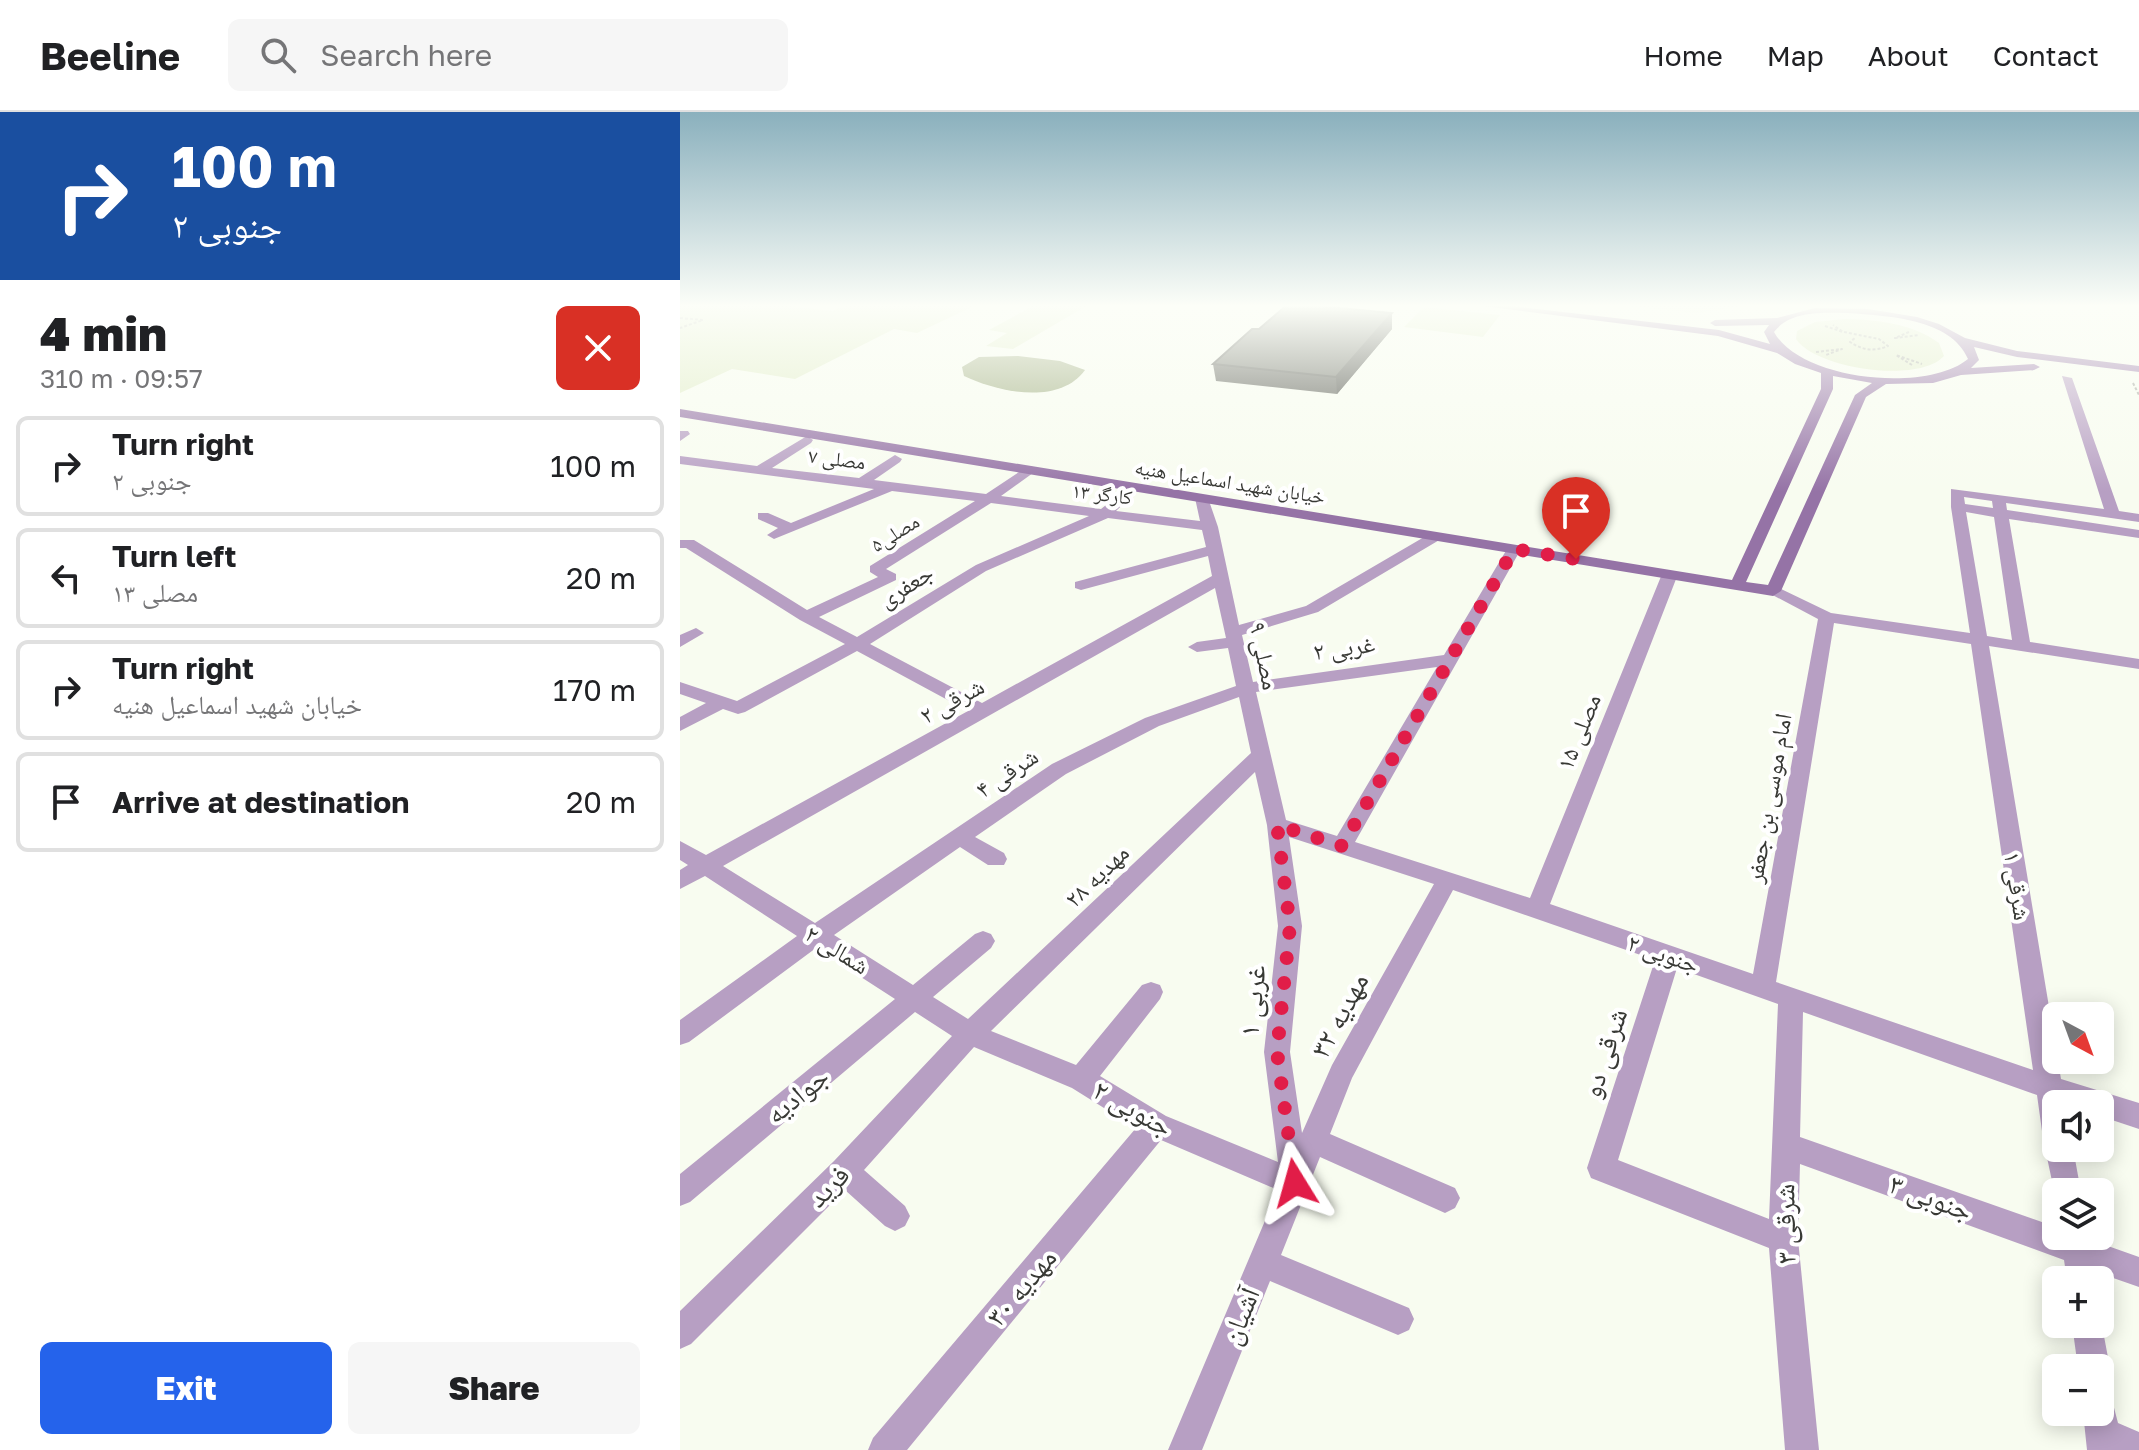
<!DOCTYPE html>
<html lang="en">
<head>
<meta charset="utf-8">
<style>
	body { margin:0; font-family:"Golos Text","Noto Naskh Arabic",sans-serif; background:#f6f6f6; color:#202124; height:100vh; display:flex; flex-direction:column; font-size:30px; white-space:nowrap }
	* { box-sizing:border-box; margin:0 }
	p { font-size:26px; color:#757577 }
	.icon { flex:none; width:44px; height:44px; fill:none; stroke:currentColor; stroke-width:2; stroke-linecap:round; stroke-linejoin:round }
	.map { position:relative; flex:1; overflow:hidden }
	.side { display:flex; flex-direction:column; background:#fff; width:680px }
	.side>* { flex:none }
	.guide { background:#1a4fa0; color:#fff; overflow:hidden }
	.needle { width:52px; rotate:139deg }
	.tools { position:absolute; left:1362px; top:890px; display:grid; gap:16px }
	.tools a { display:grid; place-items:center; width:72px; height:72px; border-radius:12px; background:#fff; box-shadow:0 4px 20px #0003; font-size:40px }
	.pin { position:absolute; display:grid; place-items:center; width:68px; height:68px; color:#fff; margin:-82px -34px; border-radius:50% 50% 50% 0; rotate:-45deg; box-shadow:0 0 8px #0007 }
	.pin .icon { rotate:45deg }
	.me { position:absolute; width:88px; margin:-44px; rotate:352deg; stroke-linejoin:round; filter:drop-shadow(0 0 6px #0008) }
	.turn { display:flex; align-items:center; gap:28px; height:168px; padding:0 40px; font-size:36px }
	.turn .icon { width:104px; height:104px; stroke-width:2.5 }
	.turn b { display:block; font-size:56px; line-height:68px }
	.round { display:grid; place-items:center; flex:none; width:84px; height:84px; border-radius:12px; background:#f6f6f6 }
	.overview { display:flex; align-items:center; justify-content:space-between; height:136px; padding:0 40px }
	h1 { font-size:48px; font-weight:800; line-height:60px }
	.primary-button { display:flex; gap:16px; margin-top:auto; padding:16px 40px }
	.primary-button a { flex:1; height:92px; border-radius:12px; background:#2563eb; color:#fff; font-size:32px; font-weight:800; line-height:92px; text-align:center }
	.primary-button a+a { background:#f6f6f6; color:#202124 }
	ul { padding:0; list-style:none }
	li { display:flex; align-items:center; gap:24px; height:100px; margin:0 16px 12px; padding:0 24px; border:4px solid #e0e0e0; border-radius:12px }
	li div { flex:1 }
	li b { display:block; font-size:30px }
	li em { font-style:normal }
	header { display:flex; align-items:center; gap:48px; box-sizing:border-box; height:112px; padding:0 40px; background:#fff; border-bottom:2px solid #e0e0e0 }
	header strong { font-size:38px }
	nav { display:flex; gap:44px; margin-inline-start:auto; font-size:28px }
	.search { width:560px; height:72px; background:#f6f6f6; display:flex; align-items:center; gap:20px; box-sizing:border-box; padding:0 28px; border-radius:12px; color:#757577; font-size:30px }
	main { display:flex; flex:1; min-height:0 }
	.map>svg:first-child { display:block }
	.built { fill:#edf3e0 }
	.green { fill:#dfebc4 }
	.water { fill:#9dab7d }
	.lines { fill:none; stroke-linecap:round; stroke-linejoin:round }
	.path { stroke:#a2a49c; stroke-width:2; stroke-dasharray:3 2; stroke-linecap:butt }
	.street { fill:#b79fc3; fill-rule:evenodd }
	.secondary { fill:#9573a6; fill-rule:evenodd }
	.wall { fill:#575951 }
	.shaded-wall { fill:#474942 }
	.building { fill:#65685e; stroke:#474942; stroke-width:2 }
	.route { stroke:#e11d48; stroke-width:14; stroke-dasharray:0 25.2 }
	.labels { text-anchor:middle; stroke-width:8; stroke-linejoin:round; paint-order:stroke }
	.far-street-label { font-size:20px; fill:#383935; stroke:#fff }
	.street-label { font-size:24px; fill:#383935; stroke:#fff }
	.near-street-label { font-size:28px; fill:#383935; stroke:#fff }
</style>
</head>
<body>
<header>
<strong>Beeline</strong>
<div class="search"><svg class="icon" aria-label="search" viewBox="0 0 24 24"><circle cx="10" cy="10" r="6"/><path d="M15 15l6 6"/></svg>Search here</div>
<nav><a>Home</a><a>Map</a><a>About</a><a>Contact</a></nav>
</header>
<main>
<section class="side">
<div class="guide">
<div class="turn"><svg class="icon" aria-label="right" viewBox="0 0 24 24"><path d="M7 20v-9h11M14 6l5 5-5 5"/></svg><div><b>100 m</b>جنوبی ۲</div></div>
</div>
<div class="overview"><div><h1>4 min</h1><p>310 m · 09:57</p></div><a class="round" style="background:#d93025;color:#fff"><svg class="icon" aria-label="close" viewBox="0 0 24 24"><path d="M6 6l12 12M18 6L6 18"/></svg></a></div>
<ul>
<li><svg class="icon" aria-label="right" viewBox="0 0 24 24"><path d="M7 20v-9h11M14 6l5 5-5 5"/></svg><div><b>Turn right</b><p>جنوبی ۲</p></div><em>100 m</em></li>
<li><svg class="icon" aria-label="left" viewBox="0 0 24 24"><path d="M17 20v-9H6M10 6l-5 5 5 5"/></svg><div><b>Turn left</b><p>مصلی ۱۳</p></div><em>20 m</em></li>
<li><svg class="icon" aria-label="right" viewBox="0 0 24 24"><path d="M7 20v-9h11M14 6l5 5-5 5"/></svg><div><b>Turn right</b><p>خیابان شهید اسماعیل هنیه</p></div><em>170 m</em></li>
<li><svg class="icon" aria-label="arrive" viewBox="0 0 24 24"><path d="M6 21V4h12l-3 4 3 4H6"/></svg><div><b>Arrive at destination</b></div><em>20 m</em></li>
</ul>
<div class="primary-button"><a>Exit</a><a>Share</a></div>
</section>
<div class="map">
<svg width="1459" height="1338" viewBox="0 0 1459 1338">
	<rect width="100%" height="100%" fill="#f8fcf0"/>
	<path class="built" d="M939,193H1070L1017,201Z"/>
	<path class="green" d="M0,193H101L152,199L167,193H296L237,221L214,217L115,267L52,257L0,281Z
		M355,193H408L333,237L306,234L327,221L309,218Z
		M744,195L820,203L803,225L724,215Z
		M1165,207C1197,208 1232,211 1259,231L1264,244C1239,272 1136,257 1116,227L1117,219L1135,210Z"/>
	<path class="water" d="M338,244L380,249L405,258C379,294 318,280 284,264L282,255L299,245Z"/>
	<g class="lines">
		<path class="path" d="M0,206L23,208L0,216
			M1145,214L1163,220L1153,213
			M1164,220L1199,227L1208,234C1194,240 1182,238 1170,230L1176,225
			M1229,220L1215,226L1239,223
			M1136,240L1162,237L1146,243
			M1232,253L1216,243L1242,252
			M1453,271L1459,283"/>
		<path class="street" d="M1382,264L1392,266L1439,399L1459,402V410L1326,391L1327,398L1459,418V426L1329,407L1350,530L1459,547V557L1309,534L1381,967L1459,991V1017L1420,1004V992H1376V1036H1393L1401,1080H1376V1088L1365,1036L1368,1029L1362,1019L1357,983L1123,900L1120,1025L1376,1115V1124H1409L1411,1128L1459,1145V1175L1416,1160L1417,1168H1387L1384,1148L1120,1052L1118,1127L1139,1338H1105L1089,1136L911,1066L907,1056L975,848L773,778L672,966L650,1022L775,1076L780,1086L775,1096L765,1101L640,1045L601,1143L729,1196L734,1207L729,1218L718,1223L590,1169L522,1338H488L598,1078L481,1028L227,1338H188L193,1326L456,1016L392,976L294,935L184,1058L225,1094L230,1104L225,1114L215,1119L205,1114L165,1078L11,1232L0,1237V1199L154,1049L272,924L235,900L10,1090L0,1094V1062L215,887L136,836L9,930L0,933V908L117,824L25,764L0,777V758L8,753L0,748V729L26,743L288,599L177,539L65,600L58,602L43,597L0,619V605L26,591L0,582V570L57,589L165,532L120,508L6,436H0V428H14L127,498L198,465L190,460V454L295,389L212,379L94,427L87,423L98,416L78,407V401H88L111,411L194,377L0,352V344L77,354L127,324L133,328L131,331L92,356L179,366L215,343L222,347L220,350L194,368L306,382L348,354L353,355V361L321,384L421,397L454,371L461,375L436,399L520,409L515,386L527,383L538,415L559,513L626,494L751,421H761V427L638,500L562,523L573,570L764,543L827,437L829,434H839L841,437L675,730L850,786L982,462L985,459H995L998,462L870,792L1073,862L1138,507L1085,479L1093,474L1099,476L1151,501L1290,521L1271,395V377L1424,397ZM1284,385L1312,389L1313,396L1285,392ZM311,391L409,404L296,453L177,525L139,505L216,468V462L206,457ZM1286,400L1314,405L1332,528L1307,524ZM428,406L522,418L526,435L395,470V476L401,478L528,444L532,464L302,591L190,532L306,459ZM535,476L546,526L517,530L508,535L517,540L548,536L556,574L465,606L372,652L135,811L43,754ZM1154,511L1291,532L1353,958L1096,870ZM757,555L657,724L606,708L576,580ZM559,585L571,641L288,907L253,885L311,836L315,829L311,822L303,819L295,822L233,873L154,823L280,735L308,753H324L327,747L324,741L295,725L386,662L479,614ZM575,660L587,713L598,814L584,940L598,1050L486,1004L420,964L480,887L483,880L480,873L471,870L462,873L396,953L311,919ZM609,725L754,772L652,953L622,1021L610,940L622,814ZM997,856L1098,892L1089,1107L938,1048Z
			M0,319H8L10,322L0,329Z
			M16,516L24,521L0,535V523Z
			M1420,1203L1430,1256L1426,1268L1420,1270V1256H1398L1392,1212H1420Z
			M1420,1283L1432,1288L1438,1311L1459,1320V1338H1407L1403,1300H1420Z"/>
		<path class="secondary" d="M795,193H822L1039,218L1090,232L1084,220L1089,213L1035,214L1030,211L1035,208L1097,206L1135,196L1188,197L1237,205L1259,212L1285,226L1337,239L1459,254V260L1337,245L1294,235L1299,248L1291,256L1354,252L1360,255L1354,258L1281,263L1253,271L1206,272L1186,285L1101,479L1093,484L0,305V297L1052,468L1141,277V261L1115,252L1097,241L1038,224ZM1168,201C1206,204 1271,206 1288,247C1247,281 1121,269 1094,220C1111,198 1143,201 1168,201ZM1153,264L1192,271L1175,283L1088,473L1066,470L1153,277Z"/>
	</g>
	<path class="wall" d="M712,201V217L657,282L536,269L533,252L579,217Z"/>
	<path class="shaded-wall" d="M712,201V217L657,282L656,265Z"/>
	<path class="building" d="M607,193H629L712,201L656,265L533,252L572,217H579Z"/>
	<linearGradient id="sky" x2="0" y2="1"><stop stop-color="#8ab0bd"/><stop offset="0.51" stop-color="#fcfef8"/><stop offset="1" stop-color="#fcfef8" stop-opacity="0"/></linearGradient>
	<rect width="1459" height="380" fill="url(#sky)"/>
	<g class="lines">
		<path class="route" d="M615,1071L597,940L610,814L597,713L662,734L834,437L896,447"/>
	</g>
	<g class="labels">
		<g class="far-street-label">
			<text transform="translate(157 347) rotate(7)" y="7">مصلی ۷</text>
			<text transform="translate(550 370) rotate(9)" y="7">خیابان شهید اسماعیل هنیه</text>
			<text transform="translate(422 382) rotate(7)" y="7">کارگر ۱۳</text>
			<text transform="translate(215 421) rotate(-32)" y="7">مصلی۵</text>
		</g>
		<g class="street-label">
			<text transform="translate(226 474) rotate(-32)" y="8">جعفری</text>
			<text transform="translate(664 536) rotate(-8)" y="8">۲ غربی</text>
			<text transform="translate(584 544) rotate(78)" y="8">مصلی ۹</text>
			<text transform="translate(272 589) rotate(-29)" y="8">۲ شرقی</text>
			<text transform="translate(899 620) rotate(-68)" y="8">مصلی ۱۵</text>
			<text transform="translate(327 661) rotate(-34)" y="8">۴ شرقی</text>
			<text transform="translate(1089 686) rotate(-80)" y="8">امام موسی بن جعفر</text>
			<text transform="translate(417 764) rotate(-44)" y="8">مهدیه ۲۸</text>
			<text transform="translate(1337 774) rotate(81)" y="8">شرقی ۱</text>
			<text transform="translate(157 838) rotate(32)" y="8">۲ شمالی</text>
			<text transform="translate(983 842) rotate(19)" y="8">جنوبی ۲</text>
		</g>
		<g class="near-street-label">
			<text transform="translate(572 889) rotate(-84)" y="10">۱ غربی</text>
			<text transform="translate(659 903) rotate(-62)" y="10">مهدیه ۳۲</text>
			<text transform="translate(924 941) rotate(-72)" y="10">شرقی دو</text>
			<text transform="translate(117 983) rotate(-39)" y="10">جوادیه</text>
			<text transform="translate(453 996) rotate(29)" y="10">۲ جنوبی</text>
			<text transform="translate(148 1074) rotate(-45)" y="10">فرید</text>
			<text transform="translate(1251 1085) rotate(20)" y="10">جنوبی ۳</text>
			<text transform="translate(1105 1112) rotate(-91)" y="10">شرقی ۳</text>
			<text transform="translate(341 1175) rotate(-50)" y="10">مهدیه ۳۰</text>
			<text transform="translate(560 1204) rotate(-68)" y="10">آشیان</text>
		</g>
	</g>
</svg>
<div class="tools">
<a><svg class="needle" viewBox="-14 -14 28 28"><path d="M0-13l5 13h-10z" fill="#e53935"/><path d="M0 13l5-13h-10z" fill="#757577"/></svg></a>
<a><svg class="icon" aria-label="sound" viewBox="0 0 24 24"><path d="M4 9h4l5-4v14l-5-4H4zM17 9q2 3 0 6"/></svg></a>
<a><svg class="icon" aria-label="layers" viewBox="0 0 24 24"><path d="M12 4l9 5-9 5-9-5zM3 14l9 5 9-5"/></svg></a>
<a>+</a>
<a>−</a>
</div>
<div class="pin" style="left:896px;top:447px;background:#d93025"><svg class="icon" aria-label="arrive" viewBox="0 0 24 24"><path d="M6 21V4h12l-3 4 3 4H6"/></svg></div>
<svg class="me" style="left:615px;top:1071px" viewBox="-20 -20 40 40"><path d="M0-17L14 15 0 8-14 15z" fill="#e11d48" stroke="#fff" stroke-width="4"/></svg>
</div>
</main>
</body>
</html>
